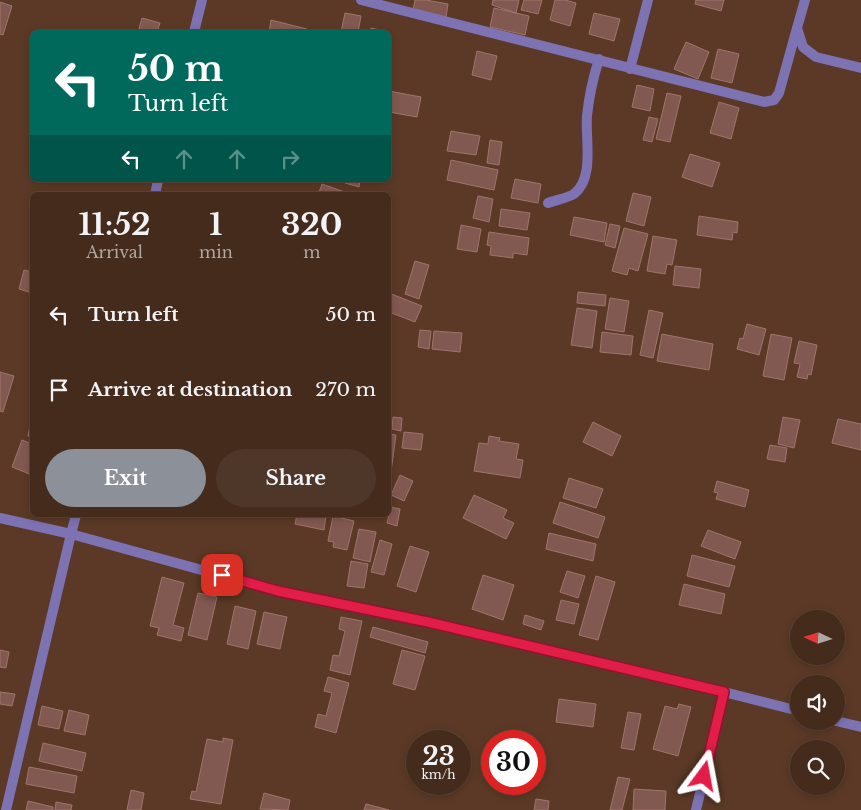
<!DOCTYPE html>
<html lang="en">
<head>
<meta charset="utf-8">
<style>
	body { margin:0; font-family:"Libre Baskerville",serif; background:#4e3729; color:#f1f3f6; height:100vh; display:flex; flex-direction:column; font-size:19px; white-space:nowrap }
	* { box-sizing:border-box; margin:0 }
	p { font-size:16px; color:#afa7a3 }
	.icon { flex:none; width:28px; height:28px; fill:none; stroke:currentColor; stroke-width:2; stroke-linecap:round; stroke-linejoin:round }
	.map { position:relative; flex:1; overflow:hidden }
	.side { position:absolute; left:30px; top:192px; width:361px; height:325px; display:flex; flex-direction:column; background:#442b1c; border-radius:8px; box-shadow:0 2px 8px #0003,0 0 0 1px #5c473b }
	.side>* { flex:none }
	.banner { position:absolute; left:30px; top:30px; width:361px; height:152px; border-radius:8px; box-shadow:0 2px 8px #0003,0 0 0 1px #5c473b; background:#00695c; color:#fff; overflow:hidden }
	.needle { width:32px; rotate:274deg }
	.fabs { position:absolute; left:790px; top:610px; display:grid; gap:10px }
	.fabs a { display:grid; place-items:center; width:55px; height:55px; border-radius:50%; background:#442b1c; box-shadow:0 2px 8px #0003,0 0 0 1px #5c473b; font-size:25px }
	.speed { position:absolute; left:406px; top:730px; display:flex; gap:10px; font-size:25px; font-weight:700; text-align:center }
	.speed>* { display:grid; place-content:center; width:65px; height:65px; border-radius:50%; background:#442b1c; box-shadow:0 2px 8px #0003,0 0 0 1px #5c473b; line-height:1 }
	.speed small { font-size:12px; font-weight:400 }
	.speed .limit { border:8px solid #d22; background:#fff; color:#111 }
	.pin { position:absolute; display:grid; place-items:center; width:42px; height:42px; color:#fff; margin:-21px; border-radius:10px; box-shadow:0 2px 8px #0006 }
	.me { position:absolute; width:55px; margin:-28px; rotate:13deg; stroke-linejoin:round; filter:drop-shadow(0 0 4px #0008) }
	.turn { display:flex; align-items:center; gap:18px; height:105px; padding:0 15px; font-size:22px }
	.turn .icon { width:65px; height:65px; stroke-width:2.5 }
	.turn b { display:block; font-size:35px; line-height:42px }
	.lanes { display:flex; align-items:center; height:48px; padding:0 15px; background:#0003; justify-content:center; gap:25px; direction:ltr }
	.lanes .off { opacity:.35 }
	.eta { display:flex; justify-content:space-evenly; align-items:center; height:85px; text-align:center }
	.eta b { font-size:30px; font-weight:700; line-height:35px }
	.action { display:flex; gap:10px; margin-top:auto; padding:10px 15px }
	.action a { flex:1; height:58px; border-radius:30px; background:#8c9099; color:#fff; font-size:20px; font-weight:700; line-height:58px; text-align:center }
	.action a+a { background:#4e3729; color:#f1f3f6 }
	ul { padding:0; list-style:none }
	li { display:flex; align-items:center; gap:15px; height:75px; padding:0 15px }
	li div { flex:1 }
	li b { display:block; font-size:19px }
	li em { font-style:normal }
	.map>svg:first-child { display:block }
	.building { fill:#825951; stroke:#9f746b }
	.lines { fill:none; stroke-linecap:round; stroke-linejoin:round }
	.street { stroke:#7d72b2; stroke-width:10 }
	.route-casing { stroke:#92132f; stroke-width:12 }
	.route { stroke:#e11d48; stroke-width:9 }
</style>
</head>
<body>
<div class="map">
<svg width="861" height="810" viewBox="0 0 861 810">
	<rect width="100%" height="100%" fill="#5b3926"/>
	<path class="building" d="M415,0H426L448,4L446,17L413,10Z
		M493,0H519L516,13L492,5Z
		M524,0H542L538,14L521,10Z
		M555,0H565L576,3L570,26L550,20Z
		M696,0H724L721,11L695,4Z
		M0,2L12,6L3,35L0,34Z
		M494,8L529,16L525,35L490,27Z
		M345,13L361,16L358,32H341Z
		M594,13L620,19L614,41L589,34Z
		M142,18L160,23L157,32H138Z
		M271,20L307,29V32H269Z
		M371,28L389,32H370Z
		M686,42L709,52L698,79L674,69Z
		M718,49L739,54L732,83L711,78Z
		M477,51L497,56L491,80L472,75Z
		M637,85L654,89L650,111L632,107Z
		M389,91L421,97L417,117L389,112Z
		M667,93L681,96L670,142L656,139Z
		M719,102L739,108L731,139L710,133Z
		M649,117L658,119L652,142L643,140Z
		M451,131L480,136L476,155L447,151Z
		M490,140L502,142L499,165L487,163Z
		M690,154L720,163L712,187L682,177Z
		M451,160L498,170L494,190L447,180Z
		M515,179L541,184L538,203L511,198Z
		M346,180H360L359,187L345,183Z
		M322,184L353,195H318Z
		M633,193L651,197L644,226L626,221Z
		M478,196L493,199L489,222L473,218Z
		M501,209L530,213L527,230L499,226Z
		M699,216L738,222L737,233L733,232L732,240L697,235Z
		M574,217L607,223L604,242L570,235Z
		M610,224L620,226L615,248L605,245Z
		M461,225L481,229L477,252L457,249Z
		M624,228L648,234L638,271L629,268L627,275L612,271Z
		M489,232L529,238L527,255L513,253V258L490,255L491,246L487,245Z
		M653,236L677,240L672,265L667,264L665,274L647,271Z
		M415,261L429,265L419,299L405,294Z
		M675,266L701,269L699,288L673,285Z
		M24,270L32,272V293L19,289Z
		M578,292L606,295L605,306L577,303Z
		M389,293L422,306L415,322L389,312Z
		M610,298L629,301L624,332L605,329Z
		M577,308L597,311L592,348L571,345Z
		M649,310L663,313L653,358L640,355Z
		M747,324L766,329L759,355L737,349L740,338L743,339Z
		M420,330L431,331L429,349L418,347Z
		M434,331L462,333L460,352L432,349Z
		M602,332L633,336L631,355L600,352Z
		M662,334L713,344L709,370L657,361Z
		M771,334L792,338L784,380L763,376Z
		M799,341L817,345L811,375L808,374L807,379L797,377L800,364L794,363Z
		M0,372L14,376L3,412L0,411Z
		M32,416V437L28,436Z
		M393,417L402,418L401,431L392,429Z
		M783,417L800,420L794,448L778,444Z
		M838,419L861,424V450L832,443Z
		M593,422L621,436L612,456L583,442Z
		M404,432L423,434L421,450L402,448Z
		M389,434L396,435L391,472L389,471Z
		M489,436L500,438L499,441L519,444L516,459L523,460L520,478L474,471L479,443L488,444Z
		M22,440L32,444V475L12,467Z
		M770,445L787,448L785,462L767,459Z
		M400,475L413,481L404,501L391,495Z
		M569,478L603,489L596,508L563,498Z
		M717,481L749,490L745,507L716,499L718,493L714,492Z
		M474,495L507,510L503,518L514,523L506,539L463,518Z
		M560,502L605,517L598,538L553,523Z
		M391,507L400,509L397,526L387,523Z
		M297,515H326L324,530L295,524Z
		M333,516L354,521L347,550L333,547L334,542L328,541Z
		M359,529L376,532L370,562L353,558Z
		M708,530L741,542L735,559L701,546Z
		M549,533L596,544L593,561L546,549Z
		M380,540L392,544L384,575L371,572Z
		M410,546L429,552L416,592L397,586Z
		M692,555L735,566L729,587L687,576Z
		M351,561L368,564L364,588L347,586Z
		M567,571L585,576L578,598L560,592Z
		M483,575L514,585L503,620L472,609Z
		M596,576L615,582L598,640L579,635Z
		M162,577L184,583L173,625L184,628L181,641L157,635L159,628L150,626Z
		M684,584L725,594L721,614L679,605Z
		M198,593L217,597L207,640L188,635Z
		M561,600L579,604L574,624L556,620Z
		M235,606L256,611L248,649L227,644Z
		M264,612L287,617L280,649L257,644Z
		M525,615L544,621L541,630L523,624Z
		M341,617L362,621L350,675L330,670L333,655L339,656L345,631L339,629Z
		M373,627L428,642L425,653L370,637Z
		M0,650L9,652L6,668L0,667Z
		M402,650L425,656L415,690L393,684Z
		M328,677L349,683L336,733L315,727L318,714L326,716L332,693L324,691Z
		M0,692L15,694L12,706L0,704Z
		M559,699L596,704L593,727L556,722Z
		M679,704L691,707L678,756L653,749L665,706L677,709Z
		M42,706L63,711L59,729L38,725Z
		M69,710L89,715L85,735L64,731Z
		M628,712L641,714L634,750L621,748Z
		M223,738L233,740L221,804L190,799L192,791L196,792L207,739L223,742Z
		M43,743L86,753L82,771L39,761Z
		M29,767L77,776L74,793L26,784Z
		M618,777L630,779L622,810H610Z
		M634,789L666,791L665,810H633Z
		M131,790L144,793L141,810H127Z
		M264,793L290,800L288,810L260,809Z
		M536,799L549,801L548,810H534Z
		M28,801L53,807V810H26Z
		M56,802L72,805L71,810H55Z
		M366,804L389,810H364Z"/>
	<g class="lines">
		<path class="street" d="M361,0L764,102L774,100L779,93L797,28
			M805,0L797,28L803,47L816,57L861,68
			M194,32L202,0
			M630,69L648,0
			M155,195L158,180
			M548,203C556,200 567,198 574,194C595,178 585,138 587,116C589,96 593,78 599,59
			M76,515L71,534L278,591L428,622L724,692L696,810
			M0,518L71,534L6,810
			M724,692L799,711
			M836,721L861,727"/>
	</g>
	<g class="lines">
		<g class="route-casing">
			<path id="route" d="M222,575L278,591L428,622L724,692L704,776"/>
		</g>
		<use href="#route" class="route"/>
	</g>
</svg>
<div class="fabs">
<a><svg class="needle" viewBox="-14 -14 28 28"><path d="M0-13l5 13h-10z" fill="#e53935"/><path d="M0 13l5-13h-10z" fill="#afa7a3"/></svg></a>
<a><svg class="icon" aria-label="sound" viewBox="0 0 24 24"><path d="M4 9h4l5-4v14l-5-4H4zM17 9q2 3 0 6"/></svg></a>
<a><svg class="icon" aria-label="search" viewBox="0 0 24 24"><circle cx="10" cy="10" r="6"/><path d="M15 15l6 6"/></svg></a>
</div>
<div class="speed"><div>23<small>km/h</small></div><div class="limit">30</div></div>
<div class="pin" style="left:222px;top:575px;background:#d93025"><svg class="icon" aria-label="arrive" viewBox="0 0 24 24"><path d="M6 21V4h12l-3 4 3 4H6"/></svg></div>
<svg class="me" style="left:704px;top:776px" viewBox="-20 -20 40 40"><path d="M0-17L14 15 0 8-14 15z" fill="#e11d48" stroke="#fff" stroke-width="4"/></svg>
<div class="banner">
<div class="turn"><svg class="icon" aria-label="left" viewBox="0 0 24 24"><path d="M17 20v-9H6M10 6l-5 5 5 5"/></svg><div><b>50 m</b>Turn left</div></div>
<div class="lanes"><svg class="icon" aria-label="left" viewBox="0 0 24 24"><path d="M17 20v-9H6M10 6l-5 5 5 5"/></svg><svg class="icon off" aria-label="ahead" viewBox="0 0 24 24"><path d="M12 20V5M6 11l6-6 6 6"/></svg><svg class="icon off" aria-label="ahead" viewBox="0 0 24 24"><path d="M12 20V5M6 11l6-6 6 6"/></svg><svg class="icon off" aria-label="right" viewBox="0 0 24 24"><path d="M7 20v-9h11M14 6l5 5-5 5"/></svg></div>
</div>
<section class="side">
<div class="eta">
<div><b>11:52</b><p>Arrival</p></div>
<div><b>1</b><p>min</p></div>
<div><b>320</b><p>m</p></div>
</div>
<ul>
<li><svg class="icon" aria-label="left" viewBox="0 0 24 24"><path d="M17 20v-9H6M10 6l-5 5 5 5"/></svg><div><b>Turn left</b></div><em>50 m</em></li>
<li><svg class="icon" aria-label="arrive" viewBox="0 0 24 24"><path d="M6 21V4h12l-3 4 3 4H6"/></svg><div><b>Arrive at destination</b></div><em>270 m</em></li>
</ul>
<div class="action"><a>Exit</a><a>Share</a></div>
</section>
</div>
</body>
</html>
